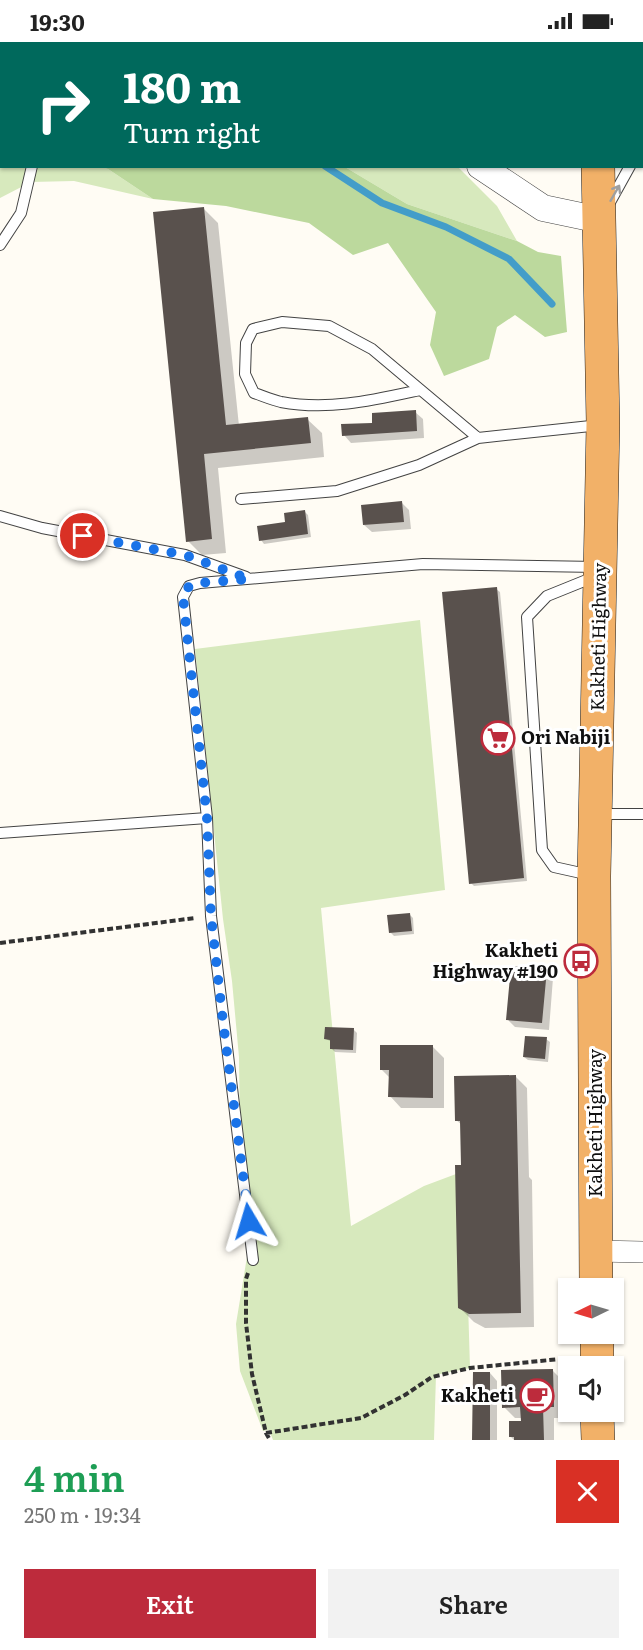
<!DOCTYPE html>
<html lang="en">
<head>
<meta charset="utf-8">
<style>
	body { margin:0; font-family:Literata,serif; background:#f2f2f2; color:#222; height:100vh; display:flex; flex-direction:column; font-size:22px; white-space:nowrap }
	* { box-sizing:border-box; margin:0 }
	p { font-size:20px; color:#767676 }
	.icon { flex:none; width:33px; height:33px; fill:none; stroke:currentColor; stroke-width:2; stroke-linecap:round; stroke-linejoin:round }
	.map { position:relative; height:1398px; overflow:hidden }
	.details { display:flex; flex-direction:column; background:#fff; flex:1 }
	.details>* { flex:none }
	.top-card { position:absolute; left:0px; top:0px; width:644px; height:126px; box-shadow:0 2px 4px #0004; background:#00695c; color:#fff; overflow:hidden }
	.needle { width:39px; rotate:265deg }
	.tools { position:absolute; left:558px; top:1236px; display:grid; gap:12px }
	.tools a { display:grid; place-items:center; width:66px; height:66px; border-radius:0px; background:#fff; box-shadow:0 2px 4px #0004; font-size:30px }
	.pin { position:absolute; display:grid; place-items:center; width:51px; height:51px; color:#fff; margin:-26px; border:3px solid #fff; border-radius:50%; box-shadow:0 2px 6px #0007 }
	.me { position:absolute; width:66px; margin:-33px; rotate:353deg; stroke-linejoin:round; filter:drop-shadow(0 0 4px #0008) }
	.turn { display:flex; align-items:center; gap:21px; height:126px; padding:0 24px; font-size:27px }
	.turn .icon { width:78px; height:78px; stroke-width:2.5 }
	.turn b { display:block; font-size:42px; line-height:51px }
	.round { display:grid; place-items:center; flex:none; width:63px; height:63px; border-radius:0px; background:#f2f2f2 }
	.overview { display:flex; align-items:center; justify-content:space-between; height:102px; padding:0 24px }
	h1 { font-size:36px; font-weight:600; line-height:45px; color:#1e9e55 }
	.button { display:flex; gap:12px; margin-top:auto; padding:12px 24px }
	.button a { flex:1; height:69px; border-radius:0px; background:#bd2b3c; color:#fff; font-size:24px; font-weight:600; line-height:69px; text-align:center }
	.button a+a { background:#f2f2f2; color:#222 }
	.status { display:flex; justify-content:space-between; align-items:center; height:42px; padding:0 30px; background:#fff; direction:ltr }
	.status svg { height:16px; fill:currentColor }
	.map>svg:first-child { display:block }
	.green { fill:#d7e9bd }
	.forest { fill:#bcd99d }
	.shadow { fill:#0003 }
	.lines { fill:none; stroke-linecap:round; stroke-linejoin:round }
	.stream { stroke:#439dc9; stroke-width:7 }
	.building { fill:#59514d }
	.service-casing { stroke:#434343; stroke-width:12 }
	.minor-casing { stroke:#434343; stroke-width:22 }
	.tertiary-casing { stroke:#434343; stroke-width:27 }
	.trunk-casing { stroke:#212121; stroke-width:34 }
	.path { stroke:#323232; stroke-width:4; stroke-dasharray:6 3; stroke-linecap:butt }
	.service { stroke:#fff; stroke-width:10 }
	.minor { stroke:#fff; stroke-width:21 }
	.tertiary { stroke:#fff; stroke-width:26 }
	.trunk { stroke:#f2b168; stroke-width:33 }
	.oneway { stroke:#9f9f9f }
	.route { stroke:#1a73e8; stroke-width:10; stroke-dasharray:0 18 }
	.labels { text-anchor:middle; stroke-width:6; stroke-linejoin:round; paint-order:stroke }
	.street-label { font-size:18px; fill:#101010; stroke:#fff }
	.poi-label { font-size:18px; font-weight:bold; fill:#101010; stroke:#fff; text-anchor:end }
</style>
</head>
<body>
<div class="status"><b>19:30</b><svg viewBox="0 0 49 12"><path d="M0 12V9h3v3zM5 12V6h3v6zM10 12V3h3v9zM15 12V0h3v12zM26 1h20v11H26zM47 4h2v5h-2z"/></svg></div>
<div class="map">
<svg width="643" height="1398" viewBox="0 0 643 1398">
	<rect width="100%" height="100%" fill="#fffcf4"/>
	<path class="green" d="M0,0H242V2H2V34L0,35Z
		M1,113L2,124L101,125L108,127L153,157L74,139L31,140L0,156V114Z
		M345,125H458L497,164L517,199L407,162Z
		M420,578L445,848L321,866L351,1184L424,1144L464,1129L470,1326L436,1333L434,1398H273L269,1388L263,1389L240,1329L236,1282L253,1178L240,1093L239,1015L232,939L223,877L195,607Z"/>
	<path class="forest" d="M101,125H345L407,162L517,199L538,210L561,214L567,290L545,295L515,273L497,285L489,317L444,334L430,303L436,270L388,201L353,213L309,181L226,164L153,157L108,127Z"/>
	<path class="shadow" d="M509,0H553V2H509Z
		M203,166L218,181L239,384L307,377L322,391L324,415L218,426L226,511L202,513L188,499Z
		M415,370L423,377L424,396L351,401L344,393L374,382Z
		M402,461L409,468L411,487L372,490L364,483Z
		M305,470L308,473L311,495L264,502L261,498Z
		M496,547L500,550L527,839L474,844L471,841Z
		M409,872L413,876L414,892L394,894L390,890Z
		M546,928L553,936L549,988L515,985L508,978Z
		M353,987L357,991L356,1011L335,1010L331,1006L332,1000L326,997Z
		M546,997L550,1000L548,1020L528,1018L524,1015Z
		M433,1005L444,1016V1066H401L390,1054V1036L381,1027Z
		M516,1035L527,1046L529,1135L532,1138L534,1285L485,1286L474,1280L459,1265L464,1125L462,1083L456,1078Z
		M553,1329L564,1340L565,1376H554V1398H514L511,1395L522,1380V1376H515L504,1365Z
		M490,1331L497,1339V1398H473Z"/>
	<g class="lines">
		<path class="stream" d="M0,73H2
			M325,124L382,161L446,185L509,217L552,262"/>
	</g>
	<path class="building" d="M204,165L226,383L308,375L311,401L204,412L212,497L186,500L153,170Z
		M416,368L417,389L342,394L341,382L372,381V371Z
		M402,459L404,480L363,483L361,463Z
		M305,468L308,492L259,499L257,484L285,480L284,471Z
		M497,545L524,836L469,842L442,550Z
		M410,871L412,889L389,891L387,873Z
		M511,924L547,927L542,981L506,978Z
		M325,985L354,986L353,1008L330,1007V998L324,997Z
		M525,994L547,995L545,1017L523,1015Z
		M380,1003H433V1056L388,1055L389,1028H380Z
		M516,1033L521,1271L469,1272L458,1266L455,1123H461L460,1079H455L454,1034Z
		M553,1327L554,1365H543L544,1398H514V1395H509V1379H521L520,1365L502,1366L501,1328Z
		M473,1330H490V1398H472Z"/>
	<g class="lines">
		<g class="service-casing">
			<path id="service" d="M201,0L203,2
				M402,0L403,2
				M558,0V2
				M37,2L38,0
				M642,21H643
				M642,104L643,103
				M609,162L630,124
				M0,203L21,171L32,124
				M420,348C374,358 329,369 281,360C272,358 263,354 254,351L245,332L246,301L253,287L282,280L329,284L372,307L478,396
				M241,457L337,449L419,423L478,396L600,383
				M0,474L42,486L185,513L246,535
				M599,772H643
				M0,791L207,776
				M590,833L554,825L542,808L527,575L547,554L594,535
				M253,1218L211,874L207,776L183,555L189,544L200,541L423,522L597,525"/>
		</g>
		<g class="minor-casing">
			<path id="minor" d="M596,1209L643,1210"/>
		</g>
		<g class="tertiary-casing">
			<path id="tertiary" d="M439,2V0
				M480,124L543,166L600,178"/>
		</g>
		<g class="trunk-casing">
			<path id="trunk" d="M596,0V2
				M596,1246L594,834L603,382L598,124
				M597,1292V1324
				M597,1370L598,1398"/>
		</g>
		<path class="path" d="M0,901L195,876
			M248,1231L246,1237V1281L252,1332L266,1391L270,1398
			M266,1391L361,1376L405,1353L432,1335L470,1326L570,1316"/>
		<use href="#service" class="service"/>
		<use href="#minor" class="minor"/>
		<use href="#tertiary" class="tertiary"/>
		<use href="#trunk" class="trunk"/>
	</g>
	<defs><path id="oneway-shaft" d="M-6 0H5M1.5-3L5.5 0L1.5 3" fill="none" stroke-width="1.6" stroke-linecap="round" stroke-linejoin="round" transform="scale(1.5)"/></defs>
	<use class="oneway" href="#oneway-shaft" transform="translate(615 151) rotate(-60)"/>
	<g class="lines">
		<path class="route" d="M83,494L185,513L249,537L200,541L189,544L183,555L207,776L211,874L223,980L249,1179"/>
	</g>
	<defs>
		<g id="supermarket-ring" transform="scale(1.725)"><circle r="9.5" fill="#fff" stroke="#bd2b3c" stroke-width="1.5"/><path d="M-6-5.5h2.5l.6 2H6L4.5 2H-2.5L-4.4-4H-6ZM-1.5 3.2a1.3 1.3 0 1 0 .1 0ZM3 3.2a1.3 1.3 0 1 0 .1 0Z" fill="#bd2b3c"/></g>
		<g id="bus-ring" transform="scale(1.725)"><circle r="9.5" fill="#fff" stroke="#bd2b3c" stroke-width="1.5"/><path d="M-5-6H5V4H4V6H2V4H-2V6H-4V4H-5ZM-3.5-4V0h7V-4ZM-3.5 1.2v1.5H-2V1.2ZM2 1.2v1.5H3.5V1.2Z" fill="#bd2b3c"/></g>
		<g id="cafe-ring" transform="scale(1.725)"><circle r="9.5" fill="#fff" stroke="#bd2b3c" stroke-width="1.5"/><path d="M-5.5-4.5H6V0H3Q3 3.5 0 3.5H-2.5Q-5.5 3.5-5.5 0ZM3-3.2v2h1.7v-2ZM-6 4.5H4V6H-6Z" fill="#bd2b3c"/></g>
	</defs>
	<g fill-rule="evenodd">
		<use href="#supermarket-ring" x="498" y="696"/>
		<use href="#bus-ring" x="581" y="919"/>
		<use href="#cafe-ring" x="537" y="1354"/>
	</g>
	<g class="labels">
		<g class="street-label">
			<text transform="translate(599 595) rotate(-89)" y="6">Kakheti Highway</text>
			<text transform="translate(596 1081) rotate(-90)" y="6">Kakheti Highway</text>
		</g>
		<g class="poi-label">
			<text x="521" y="702" text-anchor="start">Ori Nabiji</text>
			<text x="558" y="915">Kakheti<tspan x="558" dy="21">Highway #190</tspan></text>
			<text x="514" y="1360">Kakheti</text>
		</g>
	</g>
</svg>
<div class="tools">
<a><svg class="needle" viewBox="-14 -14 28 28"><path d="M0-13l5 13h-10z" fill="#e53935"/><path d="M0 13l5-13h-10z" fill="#767676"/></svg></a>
<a><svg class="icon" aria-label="sound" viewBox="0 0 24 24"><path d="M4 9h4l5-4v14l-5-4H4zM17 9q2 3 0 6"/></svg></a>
</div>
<div class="pin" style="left:83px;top:494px;background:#d93025"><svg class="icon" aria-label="arrive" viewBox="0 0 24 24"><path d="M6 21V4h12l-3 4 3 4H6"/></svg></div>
<svg class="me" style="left:249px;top:1179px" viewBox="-20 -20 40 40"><path d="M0-17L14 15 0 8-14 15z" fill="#1a73e8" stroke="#fff" stroke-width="4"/></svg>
<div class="top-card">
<div class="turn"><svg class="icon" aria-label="right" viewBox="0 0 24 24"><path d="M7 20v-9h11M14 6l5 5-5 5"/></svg><div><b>180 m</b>Turn right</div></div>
</div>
</div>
<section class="details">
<div class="overview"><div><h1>4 min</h1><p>250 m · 19:34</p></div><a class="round" style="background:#d93025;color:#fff"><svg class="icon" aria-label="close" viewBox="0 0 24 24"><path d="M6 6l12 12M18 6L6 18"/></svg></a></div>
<div class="button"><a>Exit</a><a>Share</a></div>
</section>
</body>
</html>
